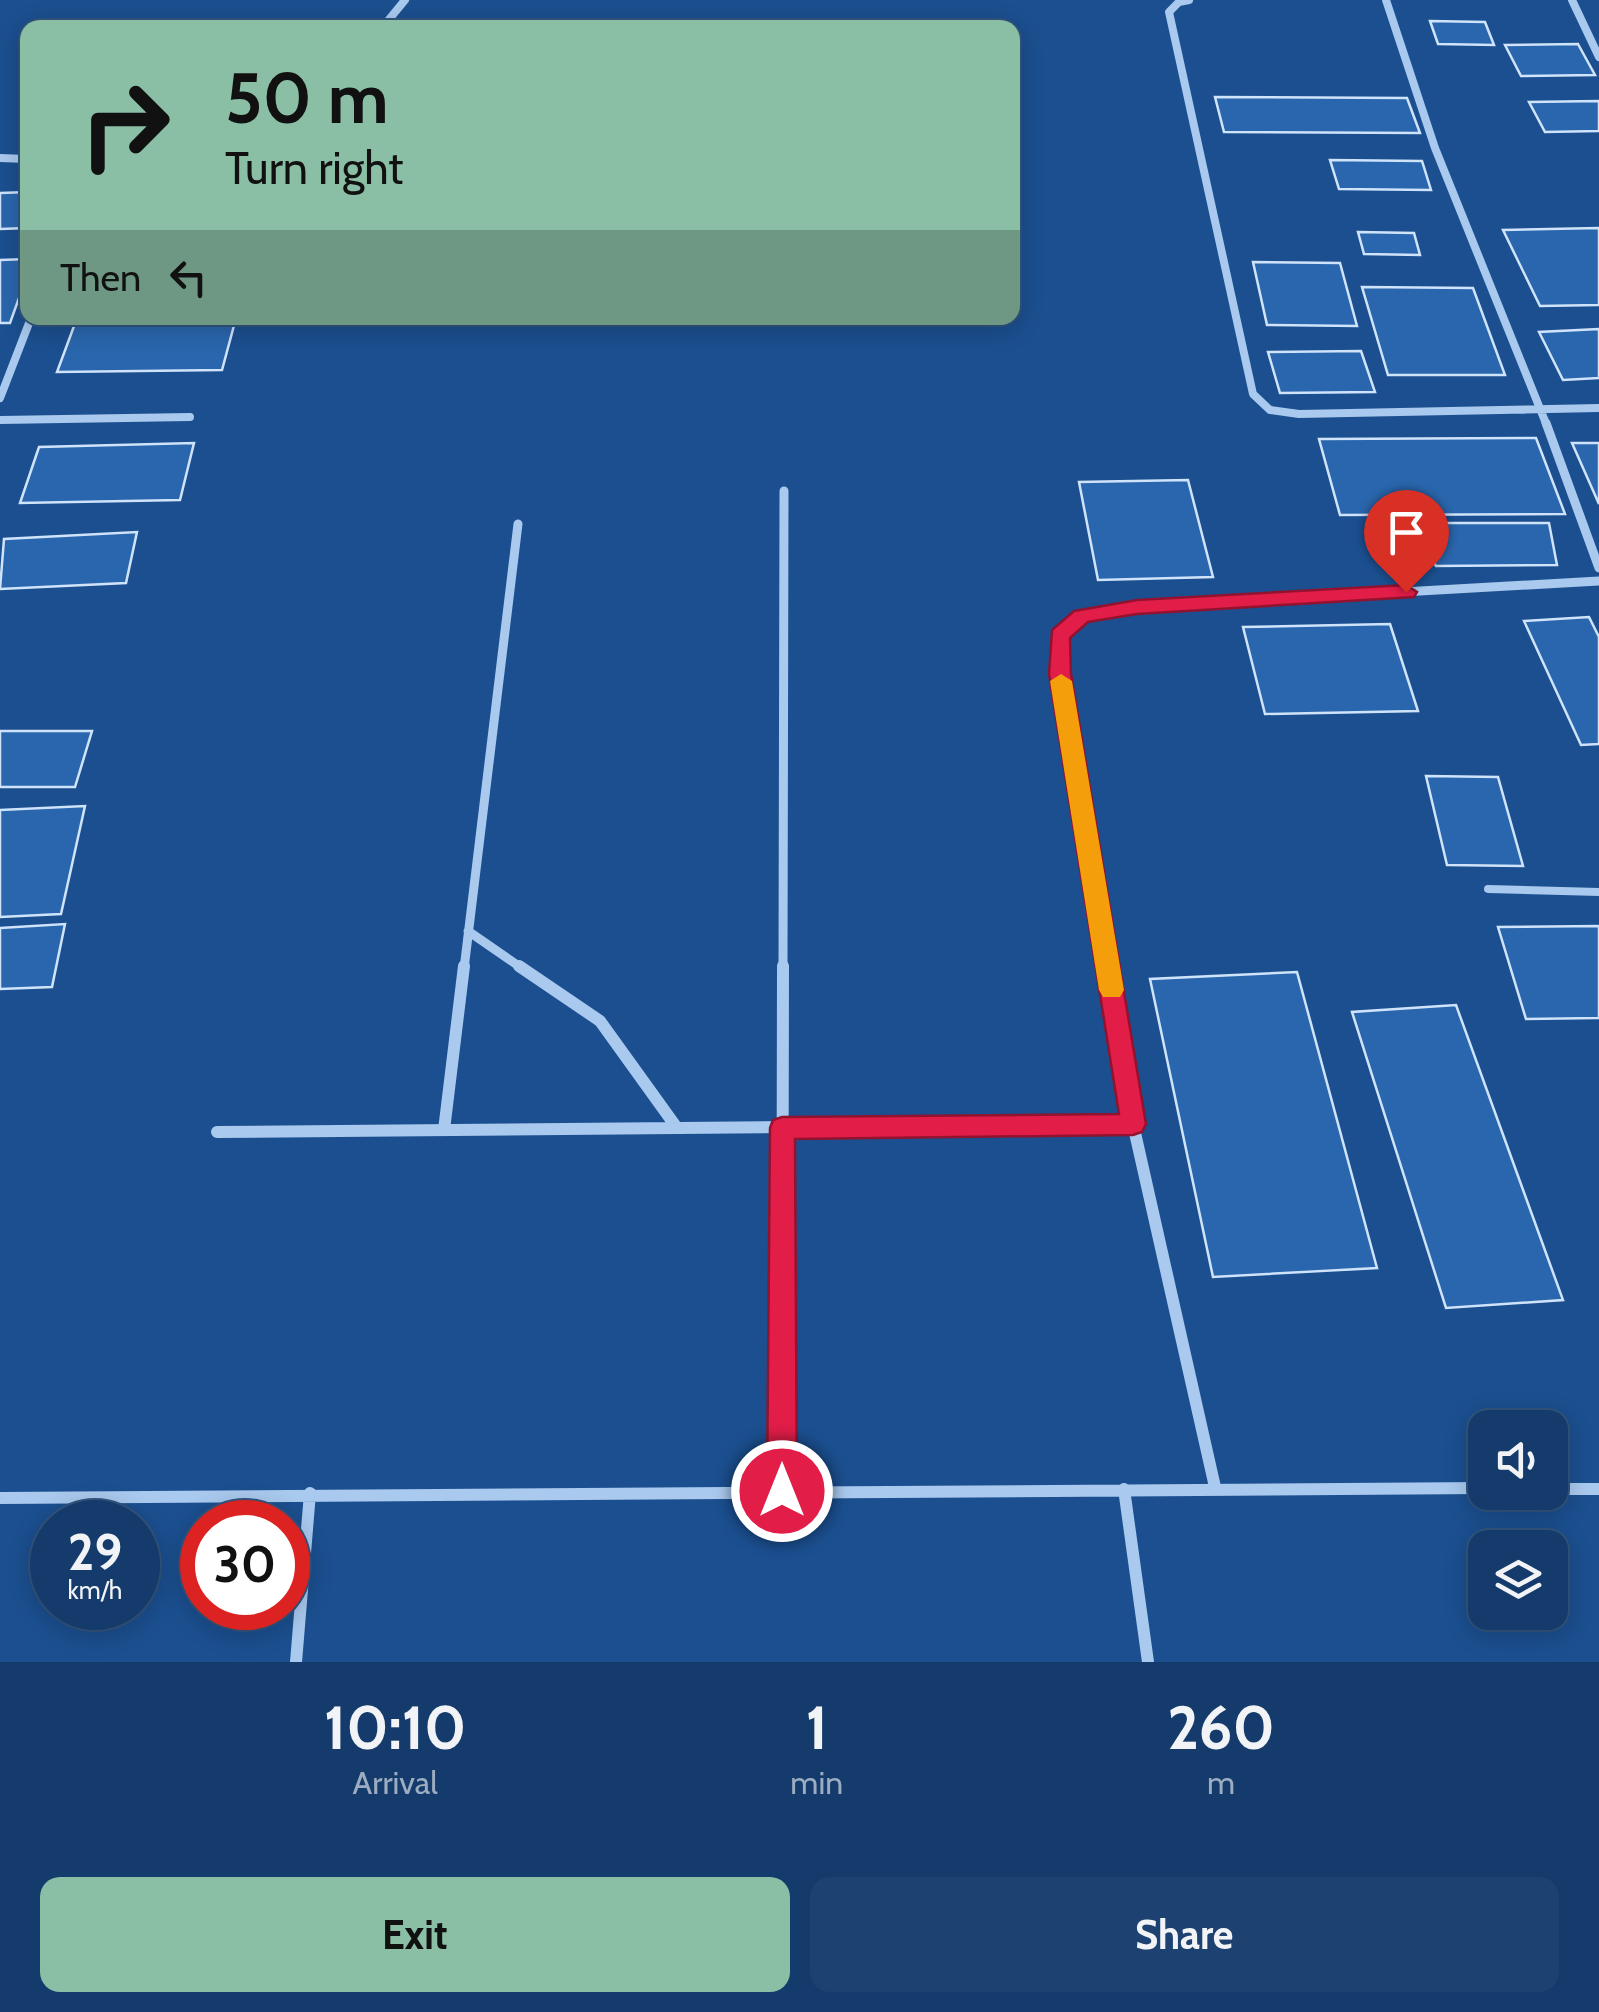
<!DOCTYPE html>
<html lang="en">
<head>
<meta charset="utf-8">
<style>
	body { margin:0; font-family:Cabin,sans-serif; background:#1d4271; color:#f1f3f6; height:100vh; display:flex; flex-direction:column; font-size:38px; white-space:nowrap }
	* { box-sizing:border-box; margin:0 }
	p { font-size:32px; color:#9dadc1 }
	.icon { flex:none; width:55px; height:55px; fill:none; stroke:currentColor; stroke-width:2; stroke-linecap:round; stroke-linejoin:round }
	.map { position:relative; height:1662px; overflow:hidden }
	.sheet { display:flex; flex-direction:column; background:#143b6b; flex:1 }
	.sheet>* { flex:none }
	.hud { position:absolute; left:20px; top:20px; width:1000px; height:305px; border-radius:20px; box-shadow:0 5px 25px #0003,0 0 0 2px #33557e; background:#8abfa5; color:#111; overflow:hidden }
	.fabs { position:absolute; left:1468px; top:1410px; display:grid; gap:20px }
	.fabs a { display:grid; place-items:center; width:100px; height:100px; border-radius:20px; background:#143b6b; box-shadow:0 5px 25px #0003,0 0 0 2px #33557e; font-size:50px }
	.speed { position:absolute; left:30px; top:1500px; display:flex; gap:20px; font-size:50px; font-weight:700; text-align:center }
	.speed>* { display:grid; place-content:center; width:130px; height:130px; border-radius:50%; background:#143b6b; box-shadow:0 5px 25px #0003,0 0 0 2px #33557e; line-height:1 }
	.speed small { font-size:25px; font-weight:400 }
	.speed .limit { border:15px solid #d22; background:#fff; color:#111 }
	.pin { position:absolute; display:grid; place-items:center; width:85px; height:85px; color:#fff; margin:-102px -42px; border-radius:50% 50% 50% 0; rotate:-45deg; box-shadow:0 0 10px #0007 }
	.pin .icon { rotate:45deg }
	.me { position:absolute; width:110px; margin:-55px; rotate:0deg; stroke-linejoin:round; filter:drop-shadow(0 0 8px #0008) }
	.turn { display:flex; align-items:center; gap:35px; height:210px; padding:0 40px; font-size:45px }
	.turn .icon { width:130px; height:130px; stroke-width:2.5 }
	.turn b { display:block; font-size:70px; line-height:85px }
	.then { display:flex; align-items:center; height:95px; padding:0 40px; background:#0003; gap:20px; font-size:38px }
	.eta { display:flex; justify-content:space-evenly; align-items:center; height:170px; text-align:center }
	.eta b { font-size:60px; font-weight:700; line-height:70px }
	.action { display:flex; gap:20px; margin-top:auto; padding:20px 40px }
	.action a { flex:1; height:115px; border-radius:20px; background:#8abfa5; color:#111; font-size:40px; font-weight:700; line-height:115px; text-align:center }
	.action a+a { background:#1d4271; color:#f1f3f6 }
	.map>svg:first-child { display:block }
	.building { fill:#2a66ad; stroke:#cfe3fa; stroke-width:2.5 }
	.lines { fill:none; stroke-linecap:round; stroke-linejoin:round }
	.lane { stroke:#a9c9ee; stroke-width:8 }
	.street-far2 { stroke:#a9c9ee; stroke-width:8 }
	.street-far1 { stroke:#a9c9ee; stroke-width:9 }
	.street { stroke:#a9c9ee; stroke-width:12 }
	.route { fill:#e11d48; stroke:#92132f; stroke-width:2.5 }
	.slow { fill:#f59e0b }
</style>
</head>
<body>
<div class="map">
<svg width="1599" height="1662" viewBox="0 0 1599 1662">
	<rect width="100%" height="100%" fill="#1b4f8f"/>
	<path class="building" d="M1430,21L1485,22L1494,45L1438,44Z
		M1578,44L1595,75L1521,76L1505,45Z
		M1215,97L1407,98L1420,133L1224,132Z
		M1599,101V131L1545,132L1529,102Z
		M1330,160L1422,161L1431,190L1339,189Z
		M28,192V228L0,229V193Z
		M1599,228V305L1540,306L1503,230Z
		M1358,232L1414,233L1420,255L1364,254Z
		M28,259V273L10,323H0V260Z
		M1253,262L1340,263L1357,326L1267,325Z
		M1362,287L1473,288L1505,375H1388Z
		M77,318H236L222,370L57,372Z
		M1599,329V378L1563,380L1539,332Z
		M1361,351L1375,392L1280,393L1268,352Z
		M1536,438L1565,514L1340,515L1319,439Z
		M194,443L180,500L20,503L39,447Z
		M1572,443H1599V504Z
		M1188,480L1213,577L1098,580L1079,482Z
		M1408,523H1549L1557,565L1436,566Z
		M137,532L126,583L0,589L4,539Z
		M1589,617L1599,637V744L1581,745L1524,621Z
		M1390,624L1418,711L1265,714L1243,627Z
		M0,731H92L75,787H0Z
		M1426,776L1498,777L1523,866L1447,865Z
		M85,806L61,914L0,917V810Z
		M65,924L52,987L0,989V928Z
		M1599,926V1018L1526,1019L1498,927Z
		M1297,972L1377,1268L1213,1277L1150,979Z
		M1456,1005L1563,1300L1446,1308L1352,1012Z"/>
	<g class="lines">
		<path class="lane" d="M1488,889L1599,892"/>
		<path class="street-far2" d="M1189,0L1179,2L1169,12L1253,394L1270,410L1299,414L1599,408
			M1386,0L1435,148L1547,426
			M1572,0L1599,57
			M382,28L405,0
			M0,158L28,159
			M0,398L31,318
			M0,420L190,417"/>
		<path class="street-far1" d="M1546,423L1599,568
			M468,931L523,969
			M464,969L518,524
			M783,969L784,491
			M1108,969L1060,674L1059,635L1082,616L1137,607L1599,581"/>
		<path class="street" d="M519,966L600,1021L677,1128
			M1107,966L1133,1124L1215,1487
			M444,1130L464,966
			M217,1132L1133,1124
			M1124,1489L1148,1662
			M1550,1489H1599
			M782,1491L783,966
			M0,1498L1485,1488
			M296,1662L310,1493"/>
	</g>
	<path class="route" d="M1406,585L1417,592L1414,597L1137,614L1088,622L1070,638L1071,674L1146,1124L1142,1132L1133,1135L795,1139L797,1491L792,1501L782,1505L772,1501L767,1491L770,1128L773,1120L782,1117L1119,1114L1049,674L1052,630L1074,611L1137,600Z"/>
	<path class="slow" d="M1061,674L1072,681L1124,990L1120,997H1103L1099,990L1050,681Z"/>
</svg>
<div class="fabs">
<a><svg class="icon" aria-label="sound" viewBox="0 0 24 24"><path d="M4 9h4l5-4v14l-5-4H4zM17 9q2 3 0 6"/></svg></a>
<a><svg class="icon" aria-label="layers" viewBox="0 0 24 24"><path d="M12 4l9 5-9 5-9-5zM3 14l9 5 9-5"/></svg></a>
</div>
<div class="speed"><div>29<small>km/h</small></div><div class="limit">30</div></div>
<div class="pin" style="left:1406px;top:592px;background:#d93025"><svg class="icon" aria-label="arrive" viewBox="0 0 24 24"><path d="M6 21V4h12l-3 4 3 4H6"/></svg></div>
<svg class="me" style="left:782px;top:1491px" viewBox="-20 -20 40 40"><circle r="17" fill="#e11d48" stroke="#fff" stroke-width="3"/><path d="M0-11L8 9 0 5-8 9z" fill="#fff"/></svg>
<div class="hud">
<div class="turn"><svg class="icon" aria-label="right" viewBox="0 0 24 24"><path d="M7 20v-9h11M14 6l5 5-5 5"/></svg><div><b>50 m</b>Turn right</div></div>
<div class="then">Then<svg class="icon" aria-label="left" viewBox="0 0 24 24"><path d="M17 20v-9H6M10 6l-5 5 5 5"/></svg></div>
</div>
</div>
<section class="sheet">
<div class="eta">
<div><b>10:10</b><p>Arrival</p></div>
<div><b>1</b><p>min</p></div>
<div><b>260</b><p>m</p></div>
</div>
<div class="action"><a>Exit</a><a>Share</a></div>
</section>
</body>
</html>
